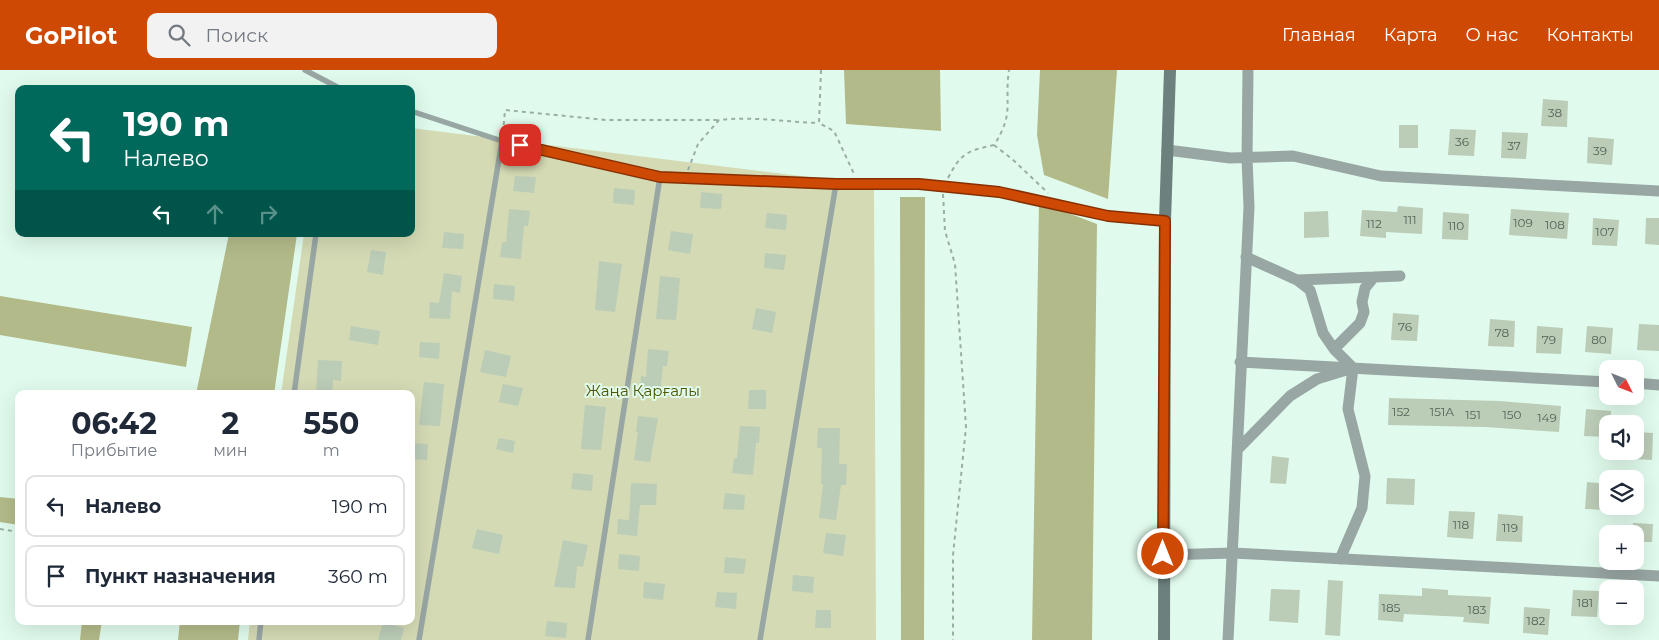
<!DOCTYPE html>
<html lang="ru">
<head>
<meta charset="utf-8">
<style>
	body { margin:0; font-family:Montserrat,sans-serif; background:#f2f2f3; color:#1f2937; height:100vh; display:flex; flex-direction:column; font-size:19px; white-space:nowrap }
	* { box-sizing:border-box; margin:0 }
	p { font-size:16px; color:#747a83 }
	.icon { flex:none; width:28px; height:28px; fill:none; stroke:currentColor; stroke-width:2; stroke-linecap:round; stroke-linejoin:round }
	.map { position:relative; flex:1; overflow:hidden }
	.details { position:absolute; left:15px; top:320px; width:400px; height:235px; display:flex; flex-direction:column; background:#fff; border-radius:10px; box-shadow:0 5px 20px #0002 }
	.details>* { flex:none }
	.top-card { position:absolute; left:15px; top:15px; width:400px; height:152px; border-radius:10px; box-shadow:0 5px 20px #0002; background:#00695c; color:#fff; overflow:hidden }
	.needle { width:32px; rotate:132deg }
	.controls { position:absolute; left:1599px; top:290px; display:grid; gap:10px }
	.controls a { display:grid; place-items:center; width:45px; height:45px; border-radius:10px; background:#fff; box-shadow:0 5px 20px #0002; font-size:25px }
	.pin { position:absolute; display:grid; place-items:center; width:42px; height:42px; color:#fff; margin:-21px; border-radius:10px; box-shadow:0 2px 8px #0006 }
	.me { position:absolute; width:55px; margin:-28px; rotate:0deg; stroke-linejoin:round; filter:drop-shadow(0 0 4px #0008) }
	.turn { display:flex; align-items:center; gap:18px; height:105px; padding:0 25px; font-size:22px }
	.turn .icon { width:65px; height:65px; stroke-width:2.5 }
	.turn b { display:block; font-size:35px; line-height:42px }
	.lanes { display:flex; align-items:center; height:48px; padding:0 25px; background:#0003; justify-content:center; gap:25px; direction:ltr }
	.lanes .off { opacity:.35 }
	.eta { display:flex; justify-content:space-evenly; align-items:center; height:85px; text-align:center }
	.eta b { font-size:30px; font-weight:700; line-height:35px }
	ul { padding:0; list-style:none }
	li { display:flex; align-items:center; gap:15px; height:62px; margin:0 10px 8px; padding:0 15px; border:2px solid #e0e1e3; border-radius:10px }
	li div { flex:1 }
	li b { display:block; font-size:19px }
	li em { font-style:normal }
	header { display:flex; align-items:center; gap:30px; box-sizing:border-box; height:70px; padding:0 25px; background:#ce4903; color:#fff }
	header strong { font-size:24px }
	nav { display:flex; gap:28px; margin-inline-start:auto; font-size:18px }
	.search { width:350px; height:45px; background:#f2f2f3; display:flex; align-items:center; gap:12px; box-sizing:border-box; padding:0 18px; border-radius:10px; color:#747a83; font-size:19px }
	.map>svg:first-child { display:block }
	.green { fill:#d4dab4 }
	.forest { fill:#b3ba89 }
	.building { fill:#bbccb7 }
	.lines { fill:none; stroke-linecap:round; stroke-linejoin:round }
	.path { stroke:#9aaea4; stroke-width:2; stroke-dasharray:4 4; stroke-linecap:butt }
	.lane { stroke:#98a6a4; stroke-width:5.5 }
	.street { stroke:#98a6a4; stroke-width:11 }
	.secondary { stroke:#6c807e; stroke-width:12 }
	.route-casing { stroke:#862f02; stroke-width:12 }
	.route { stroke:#ce4903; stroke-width:9 }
	.labels { text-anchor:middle; stroke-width:4; stroke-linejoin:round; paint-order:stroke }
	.number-label { font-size:12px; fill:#566359 }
	.park-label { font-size:15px; fill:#4f5500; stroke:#e0fbed }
</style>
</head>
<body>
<header>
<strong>GoPilot</strong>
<div class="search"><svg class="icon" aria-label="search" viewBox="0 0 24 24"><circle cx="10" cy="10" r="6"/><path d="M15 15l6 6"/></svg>Поиск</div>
<nav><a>Главная</a><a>Карта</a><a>О нас</a><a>Контакты</a></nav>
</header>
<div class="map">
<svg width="1659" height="570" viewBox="0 0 1659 570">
	<rect width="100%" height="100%" fill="#e0fbed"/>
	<path class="green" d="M411,58L874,115L876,570H248L250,551H411V324H281L304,164H411Z"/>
	<path class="forest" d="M844,0H940L941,61L846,54Z
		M1040,0H1117L1108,129L1044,105L1037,65Z
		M900,127H925L924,570H901Z
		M1039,132L1097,154L1092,570H1032Z
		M229,164H297L274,324H196Z
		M0,226L192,257L186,297L0,265Z
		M0,427L19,429V455L0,452Z
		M82,551H102L99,570H80Z
		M180,551H240L238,570H178Z"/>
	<path class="building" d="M1543,29L1568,31L1567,57L1541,56Z
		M1399,55H1418V78H1399Z
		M1450,59L1476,60L1474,86L1448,85Z
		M1502,62L1528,63L1526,89L1501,88Z
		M1588,67L1614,69L1612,95L1587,93Z
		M515,106L536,107L534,123L513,121Z
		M614,118L635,120L634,135L613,133Z
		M701,122L722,124L721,139L700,138Z
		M1398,136L1423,138L1422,164L1386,162V168L1360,166L1362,140L1397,142Z
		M509,139L530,141L528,156H524L521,189L500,187L502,172H506Z
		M1511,139L1569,143L1567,169L1509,165Z
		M1328,141L1329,167L1304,168V142Z
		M1443,142L1469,144L1468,170L1442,169Z
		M767,143L787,145L786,160L765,158Z
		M1593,148L1619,150L1617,176L1592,175Z
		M1646,148H1659V175L1645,174Z
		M671,161L693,164L690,184L668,180Z
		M444,162L464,164L463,179L442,178Z
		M371,180L386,182L383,205L367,202Z
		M765,183L786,185L784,200L764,198Z
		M599,191L622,194L615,242L595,240Z
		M444,203L462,206L460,223L452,221L450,249L429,248L430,232L439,233Z
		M660,206L680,208L676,250L656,249Z
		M494,214L515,216L514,231L493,229Z
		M756,238L776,242L772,263L752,259Z
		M1393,243L1419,245L1417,271L1391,270Z
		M1490,249L1515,251L1514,277L1488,276Z
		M1639,254L1659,255V281L1637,280Z
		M351,256L380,261L378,275L349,270Z
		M1537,256L1563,258L1561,284L1536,283Z
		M1587,256L1613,258L1611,284L1585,282Z
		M420,272L440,273L439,289L419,287Z
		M648,279L669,281L667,296H663L660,323L640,322L641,306L646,307Z
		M485,280L511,286L506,307L480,302Z
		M318,290L342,291L341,311L333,310L332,324H316Z
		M424,312L444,314L440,356L419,355Z
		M503,314L523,318L518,336L499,332Z
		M749,320H766V339H748Z
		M1389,328L1500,331L1561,336L1559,362L1485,357L1388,355Z
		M585,335L606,337L601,380L581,379Z
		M1586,339L1611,341L1610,354H1608V367L1584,366Z
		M638,346L658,348L650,392L634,390L638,362H636Z
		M740,356L760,357L759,373H756L753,405L732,403L734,388H737Z
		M818,358H840L839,394H847L846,415H841L836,450L819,448L823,414H821L822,378H817Z
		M1635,362L1653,363L1652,390L1635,389Z
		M499,368L515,371L513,383L496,379Z
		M411,373L428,374L427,390L411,389Z
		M1272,386L1289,388L1286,414L1270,413Z
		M573,403L593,405L592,421L571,419Z
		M1387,408L1415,409L1414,435L1386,434Z
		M1587,412L1608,414V440L1585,439Z
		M631,413L657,414L656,435H640L637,466L617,464L618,449L629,450Z
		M725,423L745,425L744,440L723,439Z
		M1449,441L1475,442L1473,469L1447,467Z
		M1498,444L1523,446L1522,472L1496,471Z
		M1633,453L1653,454L1652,472H1635V464H1632Z
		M477,459L503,465L499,484L472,478Z
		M826,463L846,465L843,486L823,483Z
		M563,470L588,475L583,497L577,496L575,518L554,517Z
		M619,484L640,486L639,501L618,499Z
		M725,487L746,489L744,504L724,503Z
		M793,505L814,507L813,523L792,521Z
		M1328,510L1343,511L1340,566L1325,565Z
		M644,512L665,514L663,530L643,528Z
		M1422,518L1448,520V525L1491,527L1489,554L1463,552L1464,547L1404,544L1403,552L1378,550L1379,524L1422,526Z
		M1271,519L1300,520L1298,553L1269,551Z
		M1573,520L1599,521L1597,547L1571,546Z
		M717,522L737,523L736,539L715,537Z
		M1524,537L1550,539L1548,565L1523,563Z
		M816,540H831V558H815Z
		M547,551L567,553L566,568L545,566Z
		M383,552L404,558L401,570H378Z"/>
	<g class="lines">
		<path class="path" d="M821,0L819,53L834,61L855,106
			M503,63L505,40L606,50H719
			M994,75L1012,89L1048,123
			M688,100L698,74L719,50C752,46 785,52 819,53
			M948,108C961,83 967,81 994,75C1015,43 1004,33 1009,0
			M943,124L945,161L955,194L966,357L953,485V570
			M0,459L19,462"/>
		<path class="lane" d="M305,0L341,19
			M411,41L502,71L660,107L836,114L760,570
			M836,114H919L999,122L1108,146L1165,151
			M294,324L316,164
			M259,570L261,551
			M419,570L502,71
			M588,570L660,107"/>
		<path class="street" d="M1167,80L1230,88L1293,86L1381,106L1659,121
			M1297,210L1400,206
			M1334,279L1360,253L1364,242L1362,232L1365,218L1374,207
			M1240,292L1608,312
			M1635,313L1659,315
			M1239,378L1290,326L1317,309L1353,298L1334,279L1323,263L1310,220L1297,210L1246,187
			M1163,485L1233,483L1659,506
			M1340,489L1362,438L1365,406L1348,339L1353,298
			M1228,570L1249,137L1247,88L1248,0"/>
		<path class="secondary" d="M1164,570L1165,151L1170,0"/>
	</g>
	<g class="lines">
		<g class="route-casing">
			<path id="route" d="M520,75L660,107L836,114H919L999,122L1108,146L1165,151L1163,484"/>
		</g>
		<use href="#route" class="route"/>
	</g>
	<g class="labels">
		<g class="number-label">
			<text x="1555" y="47">38</text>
			<text x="1462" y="76">36</text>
			<text x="1514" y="80">37</text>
			<text x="1600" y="85">39</text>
			<text x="1410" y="154">111</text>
			<text x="1523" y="157">109</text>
			<text x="1374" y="158">112</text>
			<text x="1555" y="159">108</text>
			<text x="1456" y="160">110</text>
			<text x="1605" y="166">107</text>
			<text x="1405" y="261">76</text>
			<text x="1502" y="267">78</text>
			<text x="1549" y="274">79</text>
			<text x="1599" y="274">80</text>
			<text x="1401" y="346">152</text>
			<text x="1442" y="346">151А</text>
			<text x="1473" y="349">151</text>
			<text x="1512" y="349">150</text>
			<text x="1547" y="352">149</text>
			<text x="1461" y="459">118</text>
			<text x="1510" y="462">119</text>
			<text x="1585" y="537">181</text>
			<text x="1391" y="542">185</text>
			<text x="1477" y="544">183</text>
			<text x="1536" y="555">182</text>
		</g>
		<g class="park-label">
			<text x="643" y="326">Жаңа Қарғалы</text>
		</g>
	</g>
</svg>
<div class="controls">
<a><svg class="needle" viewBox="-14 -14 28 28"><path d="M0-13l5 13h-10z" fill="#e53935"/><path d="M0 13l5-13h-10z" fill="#747a83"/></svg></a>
<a><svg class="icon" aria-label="sound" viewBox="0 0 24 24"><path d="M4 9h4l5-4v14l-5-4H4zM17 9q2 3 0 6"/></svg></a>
<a><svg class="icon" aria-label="layers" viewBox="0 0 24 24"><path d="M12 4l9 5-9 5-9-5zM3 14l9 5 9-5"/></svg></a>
<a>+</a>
<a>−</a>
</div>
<div class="pin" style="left:520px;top:75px;background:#d93025"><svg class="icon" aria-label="arrive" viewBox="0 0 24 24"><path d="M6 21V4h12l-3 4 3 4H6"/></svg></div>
<svg class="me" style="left:1163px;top:484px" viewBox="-20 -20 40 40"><circle r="17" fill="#ce4903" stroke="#fff" stroke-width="3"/><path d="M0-11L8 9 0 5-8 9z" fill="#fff"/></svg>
<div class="top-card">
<div class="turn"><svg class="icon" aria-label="left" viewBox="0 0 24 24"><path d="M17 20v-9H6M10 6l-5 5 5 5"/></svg><div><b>190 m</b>Налево</div></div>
<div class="lanes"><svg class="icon" aria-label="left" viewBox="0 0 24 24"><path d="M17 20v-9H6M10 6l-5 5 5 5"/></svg><svg class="icon off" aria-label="ahead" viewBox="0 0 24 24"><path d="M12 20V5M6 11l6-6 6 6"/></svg><svg class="icon off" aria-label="right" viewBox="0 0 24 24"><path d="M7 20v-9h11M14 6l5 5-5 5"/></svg></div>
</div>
<section class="details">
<div class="eta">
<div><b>06:42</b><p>Прибытие</p></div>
<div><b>2</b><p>мин</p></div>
<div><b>550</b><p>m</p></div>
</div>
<ul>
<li><svg class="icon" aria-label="left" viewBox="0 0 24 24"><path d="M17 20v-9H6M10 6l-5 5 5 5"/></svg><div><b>Налево</b></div><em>190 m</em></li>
<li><svg class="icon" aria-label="arrive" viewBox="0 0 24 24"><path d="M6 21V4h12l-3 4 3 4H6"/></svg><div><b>Пункт назначения</b></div><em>360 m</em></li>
</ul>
</section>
</div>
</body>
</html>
